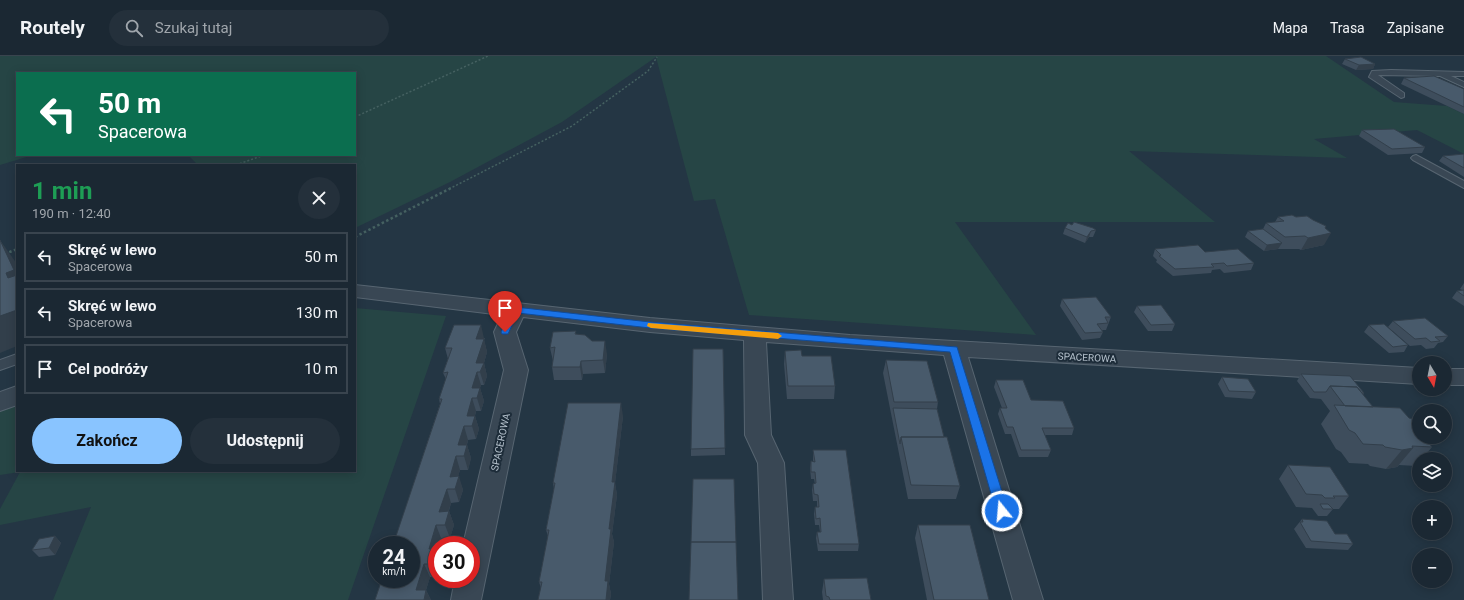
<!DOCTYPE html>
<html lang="pl">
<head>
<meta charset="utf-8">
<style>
	body { margin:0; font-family:Roboto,sans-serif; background:#24303b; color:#f1f3f6; height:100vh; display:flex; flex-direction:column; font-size:15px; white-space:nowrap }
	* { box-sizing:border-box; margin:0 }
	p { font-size:13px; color:#a0a6ac }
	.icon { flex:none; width:22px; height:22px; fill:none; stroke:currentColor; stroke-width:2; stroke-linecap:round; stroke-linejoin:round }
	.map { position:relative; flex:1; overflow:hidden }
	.side { position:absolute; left:16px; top:108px; width:340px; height:308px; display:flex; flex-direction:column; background:#1b2833; border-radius:0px; box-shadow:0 2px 10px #0003,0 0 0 1px #39444e }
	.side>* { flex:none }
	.top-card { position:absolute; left:16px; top:16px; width:340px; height:84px; border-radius:0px; box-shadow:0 2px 10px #0003,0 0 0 1px #39444e; background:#0b6e4f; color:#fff; overflow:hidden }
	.needle { width:26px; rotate:170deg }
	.fabs { position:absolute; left:1412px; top:300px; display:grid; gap:8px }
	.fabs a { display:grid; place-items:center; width:40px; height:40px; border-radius:50%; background:#1b2833; box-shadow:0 2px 10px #0003,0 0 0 1px #39444e; font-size:20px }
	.speed { position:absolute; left:368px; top:480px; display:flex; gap:8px; font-size:20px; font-weight:700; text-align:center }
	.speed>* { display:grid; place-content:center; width:52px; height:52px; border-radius:50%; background:#1b2833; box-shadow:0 2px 10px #0003,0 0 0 1px #39444e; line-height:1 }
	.speed small { font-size:10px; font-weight:400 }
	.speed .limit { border:6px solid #d22; background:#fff; color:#111 }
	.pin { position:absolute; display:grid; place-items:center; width:34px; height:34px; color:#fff; margin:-41px -17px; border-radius:50% 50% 50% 0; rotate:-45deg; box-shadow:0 0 4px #0007 }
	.pin .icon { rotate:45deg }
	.me { position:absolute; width:44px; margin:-22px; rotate:343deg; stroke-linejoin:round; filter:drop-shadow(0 0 3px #0008) }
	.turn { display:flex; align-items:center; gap:14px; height:84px; padding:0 16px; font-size:18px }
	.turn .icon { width:52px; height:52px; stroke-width:2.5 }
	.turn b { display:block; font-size:28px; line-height:34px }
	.round { display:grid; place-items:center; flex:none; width:42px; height:42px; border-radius:21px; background:#24303b }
	.head { display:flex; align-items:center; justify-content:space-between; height:68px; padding:0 16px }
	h1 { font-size:24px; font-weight:700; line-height:30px; color:#1e9e55 }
	.button { display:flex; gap:8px; margin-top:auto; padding:8px 16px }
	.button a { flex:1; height:46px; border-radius:24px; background:#89c4ff; color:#111; font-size:16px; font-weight:700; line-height:46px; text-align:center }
	.button a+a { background:#24303b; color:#f1f3f6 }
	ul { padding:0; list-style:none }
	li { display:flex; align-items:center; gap:12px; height:50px; margin:0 8px 6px; padding:0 8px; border:2px solid #39444e; border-radius:0px }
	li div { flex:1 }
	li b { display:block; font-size:15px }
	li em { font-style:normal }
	header { display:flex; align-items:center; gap:24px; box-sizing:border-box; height:56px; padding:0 20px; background:#1b2833; border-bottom:1px solid #39444e }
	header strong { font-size:19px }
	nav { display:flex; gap:22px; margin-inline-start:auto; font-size:14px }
	.search { width:280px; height:36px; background:#24303b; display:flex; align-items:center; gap:10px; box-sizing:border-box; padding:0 14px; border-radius:22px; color:#a0a6ac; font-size:15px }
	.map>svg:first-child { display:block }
	.green { fill:#264545 }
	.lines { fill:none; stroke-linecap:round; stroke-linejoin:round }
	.service-casing { stroke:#576571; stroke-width:2 }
	.minor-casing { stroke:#576571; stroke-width:2 }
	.path-far1 { stroke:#456161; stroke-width:1.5; stroke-dasharray:2 2; stroke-linecap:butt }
	.path { stroke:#456161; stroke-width:2.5; stroke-dasharray:2.5 2.5; stroke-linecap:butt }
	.service { fill:#394754; fill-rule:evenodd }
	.minor { fill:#394754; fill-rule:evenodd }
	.wall { fill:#3e4d5c }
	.shaded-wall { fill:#323f4b }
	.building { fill:#485a6b; stroke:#323f4b }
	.route { fill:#1a73e8; stroke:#114b97 }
	.slow { fill:#f59e0b }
	.labels { text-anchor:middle; stroke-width:4; stroke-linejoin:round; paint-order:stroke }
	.street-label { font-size:10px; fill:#b6c2cd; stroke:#1d2c39 }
</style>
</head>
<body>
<header>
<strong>Routely</strong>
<div class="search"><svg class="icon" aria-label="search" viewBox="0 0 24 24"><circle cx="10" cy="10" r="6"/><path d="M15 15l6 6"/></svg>Szukaj tutaj</div>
<nav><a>Mapa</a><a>Trasa</a><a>Zapisane</a></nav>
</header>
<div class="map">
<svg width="1464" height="544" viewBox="0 0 1464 544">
	<rect width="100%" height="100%" fill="#243644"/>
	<path class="green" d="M0,0H1326L1394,46L1447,50L1464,58V98L1417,74L1314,83L1347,102L1129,95L1215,166H955L1036,279L749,259L715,143L694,145L656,1L562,66L450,126L355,172V109H198L188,99H355V17H17V99H33L0,109Z
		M355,252L446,260L348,544H53L91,451L0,469V453L20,416L0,419V350L17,343V415H355Z"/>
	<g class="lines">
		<g class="service-casing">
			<path id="service" d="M1391,14L1464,16V20H1451L1464,26V31L1440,20L1378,19L1404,37V41L1401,42L1369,21L1372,15Z
				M1416,99L1464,125V132L1413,104L1411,102L1413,100Z
				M17,298V308L0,314V304Z"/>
		</g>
		<g class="minor-casing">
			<path id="minor" d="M355,229L650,262L850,279L1419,312V328L968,301L1043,544H1013L944,299L766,286L771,379L784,407L793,544H763L758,407L745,379L744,284L650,276L523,261L516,276L528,314L481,544H451L455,523H471V489H463L504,314L494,276L502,259L355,241Z
				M1445,313H1464V329H1445Z
				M17,330V349L0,355V336Z"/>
		</g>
		<path class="path-far1" d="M355,61L488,0
			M236,109L264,99
			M449,133L572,70L648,15L657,1"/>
		<path class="path" d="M355,181L451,132
			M0,200L17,193"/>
		<use href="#service" class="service"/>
		<use href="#minor" class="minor"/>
	</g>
	<path class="wall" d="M1345,3L1375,8L1373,13L1356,14L1342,8Z
		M1404,22L1464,33V58L1401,28Z
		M1362,74L1425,91L1422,97L1388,99L1359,80Z
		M1464,98V121L1439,105L1443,100Z
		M1278,161L1325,172L1324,189L1301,194L1299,193H1278L1264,195L1245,181L1248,175L1263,173L1266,167L1275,166Z
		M1065,172L1096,174L1093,181H1089L1085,187L1063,178Z
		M1155,193L1205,196L1254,207L1251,214L1224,217L1220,213L1212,214L1211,217L1173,220L1156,206L1157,204L1153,200Z
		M1464,227V250L1452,242L1457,235L1462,234L1460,233Z
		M1062,243L1111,261L1106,274H1102L1103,276L1100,282L1082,284L1060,250Z
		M1137,250L1175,268L1172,275H1148L1134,256Z
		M1393,265L1448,280L1443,286L1438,287L1434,292L1426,293L1421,289L1410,290L1388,271Z
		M1369,269L1408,289L1404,296L1389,297L1364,276Z
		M576,275V278L607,298L605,317L583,318L582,324H554L552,311L553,305L550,292Z
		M485,282L484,284L487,296L484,307L487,320L484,329H481L480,332L484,345L481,355H476L475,360L479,373L476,383L468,384L467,389L471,402L468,414H460L458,420L463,434L459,446L451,447L449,455L454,469L450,482H441L439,489H437V521H430L426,534L431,544H375L440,348L439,343L446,323L443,317L448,303L445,292Z
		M723,293L725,399L691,400V393Z
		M785,295L802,300L835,330L834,343H787L784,308Z
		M886,304L938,346L937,353L944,381L960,430L956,443H908L883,317Z
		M1301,318L1364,337L1363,339L1373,351L1419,381H1427L1425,383L1432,391L1422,403H1419V406L1416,410L1399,409L1397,411L1386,413L1370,410L1368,408L1349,407L1341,396L1336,393L1321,368L1330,355L1321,343L1310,342L1297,325Z
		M1222,321L1256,336L1252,343L1225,341L1218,328Z
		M996,324L1031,344L1074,372L1072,379H1045L1051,394L1048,401H1019L1011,378H1005L998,358L1000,352H1002L994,331Z
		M623,360L615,427L617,439L612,478L614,486L609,528L611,538L610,544H538L541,532L539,526L548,480L546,474L554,433L553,427Z
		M813,394L859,488L858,495H818L816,482L817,476H820L819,469H815L814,458L815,451H817V445H813L812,434L813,428H815L814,423H811L810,412L811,405H813Z
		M1288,409L1349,440L1339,453H1333L1327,460H1318L1312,452L1296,451L1279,423Z
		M1302,463L1335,478L1353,488L1348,494L1306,492L1294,473Z
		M918,469L989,544H927L915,482Z
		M55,480L61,487L55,499L39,501L32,494Z
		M824,523L871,544H823L822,536Z"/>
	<path class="shaded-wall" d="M1375,8L1373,13L1356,14L1359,9Z
		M1091,175L1089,181L1085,187L1087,181Z
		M1331,177L1324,189L1301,194L1308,182Z
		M0,184L17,208V235L8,222L6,217Z
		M1282,187L1278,193L1264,195L1267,189Z
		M17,254V290L0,297V260Z
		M481,269L487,296L484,307L487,320L484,329L480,316L476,307V283Z
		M605,285L607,298L605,317L603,304Z
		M581,305L583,318L582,324L580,311Z
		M477,316L481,329L480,332L484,345L481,355L477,342L472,332Z
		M472,342L476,355L472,370L467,360Z
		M621,347L623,360L615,427L617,439L612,478L614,486L609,528L611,538L610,544H606L605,525L612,426Z
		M475,360L479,373L476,383L472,370Z
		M464,370L468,384L463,400L458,389Z
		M467,389L471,402L468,414L464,400Z
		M1413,392L1397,411L1386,413L1402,394Z
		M456,400L460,414L454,434L450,421Z
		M459,420L463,434L459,446L455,433Z
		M447,433L451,447L444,469L439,456Z
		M449,455L454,469L450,482L445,469Z
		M436,469L441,482L439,489H437V497L429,493Z
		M55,480L61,487L55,499L49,492Z
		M437,498V515L434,508Z
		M424,508L430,521L423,544L416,534Z
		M426,534L431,544H424Z"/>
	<path class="building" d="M1361,1L1375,8L1359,9L1345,3Z
		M1434,20L1464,33V51L1404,22Z
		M1394,73L1425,91L1392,93L1362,74Z
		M1464,98V112L1443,100Z
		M1292,159L1296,161L1307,160L1313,164L1326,170L1325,172L1331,177L1308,182L1305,180L1285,181L1266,167L1284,165L1278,161Z
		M1074,166L1093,172L1096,174L1091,175L1087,181L1065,172L1068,167L1072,169Z
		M1263,173L1282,187L1267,189L1248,175Z
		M0,184L14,214L6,217L8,222L17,219V254L0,260Z
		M1198,189L1205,196L1238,193L1254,207L1227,210L1224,207L1211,208L1214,211L1175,213L1159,200L1161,199L1155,193Z
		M1464,234V240L1457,235Z
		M1096,241L1111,261H1105L1108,267L1097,268L1103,276L1085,277L1062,243Z
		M1161,249L1175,268L1151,269L1137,250Z
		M1425,262L1448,280L1435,281L1440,285L1431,286L1426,282L1415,283L1393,265Z
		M1384,268L1408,289L1393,291L1369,269Z
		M454,269H481L476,283H484L476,307H484L480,316H477L472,332H480L477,342H472L467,360H475L472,370H464L458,389H467L464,400H456L450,421L459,420L455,433H447L439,456L449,455L445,469H436L429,493H437V498L434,508H424L416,534H426L424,544H375L382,523H411V489H393L442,343H439L448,316L443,317L452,292H445Z
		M576,275L575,278L585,279L592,285H605L603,304L581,305L580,311H552L555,291L550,292L553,276Z
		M693,293H723L725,392L691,393Z
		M801,294L802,300H831L835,330H788L785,295Z
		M886,304L927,305L938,346H894Z
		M1301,318L1350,320L1364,337H1362L1357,331L1330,330L1326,336H1314Z
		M1222,321L1248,323L1256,336L1229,335Z
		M996,324H1023L1031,344L1063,345L1074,372H1042L1051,394H1021L1013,371H1007L1000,352H1007Z
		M1330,330L1357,331L1373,351L1345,350Z
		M568,347H621L612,426H615L609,473H611L605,525H608L606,544H538L542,526H539L549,474H546L555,427H553Z
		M1334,349L1400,352L1409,362L1416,364L1419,367V381H1424L1432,391L1412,390L1413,392L1402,394L1385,391L1383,389L1363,388L1355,377L1349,374Z
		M893,352L937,353L944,381H901L900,388Z
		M901,381H947L960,430L911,429Z
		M813,394H846L859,488H819L817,476H821L820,462L816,463L815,451H819L818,439L814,438L813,428L816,427L815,416H811V405L815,406Z
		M1288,409L1330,411L1349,440H1333L1335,442H1325L1322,439L1306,438Z
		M693,423H734L736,486H691Z
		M1320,448H1328L1333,453H1323Z
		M1302,463L1327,465L1335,478H1347L1353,488L1311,485L1300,466H1303Z
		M918,469H970L989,544H934Z
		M55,480L49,492L32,494L39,483Z
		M691,486H736L738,544H689Z
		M867,522L871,544H830L829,541L826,540L824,523Z"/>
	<path class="route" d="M515,251L650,266L957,291L1008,455L1006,459H998L996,455L950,296L650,272L518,257L508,278H502L501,276L510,254Z"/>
	<path class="slow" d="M648,267L778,277L782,280L778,283L651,272L647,270Z"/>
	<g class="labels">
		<g class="street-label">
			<text transform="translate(1087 301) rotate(3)" y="4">SPACEROWA</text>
			<text transform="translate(500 386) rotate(-78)" y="4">SPACEROWA</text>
		</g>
	</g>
</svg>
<div class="fabs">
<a><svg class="needle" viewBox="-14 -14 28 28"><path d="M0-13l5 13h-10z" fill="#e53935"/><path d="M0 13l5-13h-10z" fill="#a0a6ac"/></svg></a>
<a><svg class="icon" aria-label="search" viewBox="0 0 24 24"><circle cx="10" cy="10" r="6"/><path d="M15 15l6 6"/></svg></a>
<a><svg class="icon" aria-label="layers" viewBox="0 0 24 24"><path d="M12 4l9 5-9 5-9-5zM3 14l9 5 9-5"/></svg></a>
<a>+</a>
<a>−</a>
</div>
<div class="speed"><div>24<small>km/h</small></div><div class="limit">30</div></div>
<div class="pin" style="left:505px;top:276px;background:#d93025"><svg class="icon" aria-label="arrive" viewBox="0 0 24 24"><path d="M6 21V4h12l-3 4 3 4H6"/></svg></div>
<svg class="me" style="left:1002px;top:455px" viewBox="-20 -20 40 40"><circle r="17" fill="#1a73e8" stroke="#fff" stroke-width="3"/><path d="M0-11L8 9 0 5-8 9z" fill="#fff"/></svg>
<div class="top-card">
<div class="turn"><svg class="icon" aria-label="left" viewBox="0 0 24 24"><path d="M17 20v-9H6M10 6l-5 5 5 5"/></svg><div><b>50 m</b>Spacerowa</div></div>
</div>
<section class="side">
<div class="head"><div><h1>1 min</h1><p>190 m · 12:40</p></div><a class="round"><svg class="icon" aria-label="close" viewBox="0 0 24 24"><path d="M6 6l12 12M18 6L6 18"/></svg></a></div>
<ul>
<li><svg class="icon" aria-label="left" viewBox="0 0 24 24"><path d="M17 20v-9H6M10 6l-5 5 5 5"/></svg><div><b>Skręć w lewo</b><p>Spacerowa</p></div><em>50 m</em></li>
<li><svg class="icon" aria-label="left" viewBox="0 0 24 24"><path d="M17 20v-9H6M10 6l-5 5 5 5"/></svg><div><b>Skręć w lewo</b><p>Spacerowa</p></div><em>130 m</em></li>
<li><svg class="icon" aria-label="arrive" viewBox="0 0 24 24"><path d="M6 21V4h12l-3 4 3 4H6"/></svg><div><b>Cel podróży</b></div><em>10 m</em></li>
</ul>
<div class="button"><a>Zakończ</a><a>Udostępnij</a></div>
</section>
</div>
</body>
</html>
